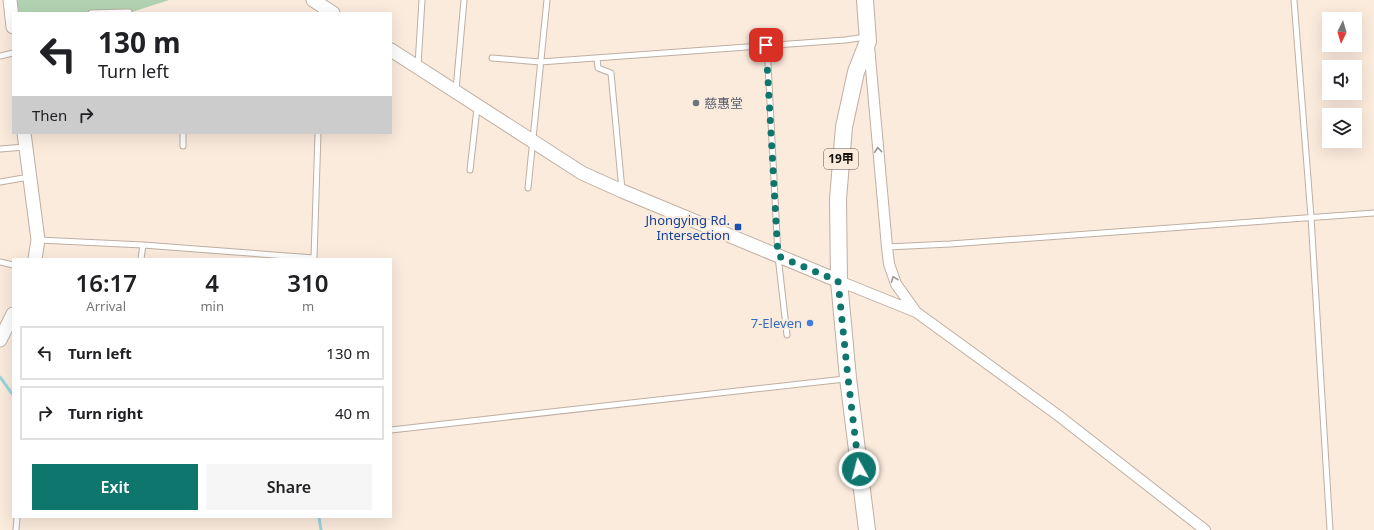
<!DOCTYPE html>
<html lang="en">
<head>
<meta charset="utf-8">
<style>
	body { margin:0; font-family:"Noto Sans","Noto Sans TC",sans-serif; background:#f6f6f6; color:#202124; height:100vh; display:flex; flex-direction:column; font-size:15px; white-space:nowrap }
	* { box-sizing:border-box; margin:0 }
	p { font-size:13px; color:#757577 }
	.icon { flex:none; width:22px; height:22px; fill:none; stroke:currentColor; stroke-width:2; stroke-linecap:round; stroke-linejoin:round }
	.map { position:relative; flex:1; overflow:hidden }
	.details { position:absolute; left:12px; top:258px; width:380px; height:260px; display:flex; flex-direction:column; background:#fff; border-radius:0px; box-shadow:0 4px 16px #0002 }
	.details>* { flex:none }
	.guide { position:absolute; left:12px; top:12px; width:380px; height:122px; border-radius:0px; box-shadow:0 4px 16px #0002; background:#fff; color:#202124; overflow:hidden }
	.needle { width:26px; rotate:185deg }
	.controls { position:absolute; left:1322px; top:12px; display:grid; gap:8px }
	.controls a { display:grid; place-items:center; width:40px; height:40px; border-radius:0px; background:#fff; box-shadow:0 4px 16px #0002; font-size:20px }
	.pin { position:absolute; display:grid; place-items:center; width:34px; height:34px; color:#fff; margin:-17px; border-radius:8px; box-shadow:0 2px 6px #0006 }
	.me { position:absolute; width:44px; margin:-22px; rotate:353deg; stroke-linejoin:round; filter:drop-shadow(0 0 3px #0008) }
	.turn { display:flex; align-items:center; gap:14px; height:84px; padding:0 20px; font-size:18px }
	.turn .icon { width:52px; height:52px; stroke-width:2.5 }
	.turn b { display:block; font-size:28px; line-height:34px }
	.then { display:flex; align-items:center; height:38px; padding:0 20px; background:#0003; gap:8px; font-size:15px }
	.eta { display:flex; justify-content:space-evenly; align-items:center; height:68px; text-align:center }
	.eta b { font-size:24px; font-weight:600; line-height:28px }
	.button { display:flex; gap:8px; margin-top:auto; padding:8px 20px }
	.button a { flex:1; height:46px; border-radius:0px; background:#0f766e; color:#fff; font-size:16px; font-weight:600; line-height:46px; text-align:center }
	.button a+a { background:#f6f6f6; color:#202124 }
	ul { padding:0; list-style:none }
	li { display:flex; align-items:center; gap:12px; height:54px; margin:0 8px 6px; padding:0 12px; border:2px solid #e0e0e0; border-radius:0px }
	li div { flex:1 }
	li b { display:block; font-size:15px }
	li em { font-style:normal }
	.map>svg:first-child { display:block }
	.green { fill:#b2d3b1 }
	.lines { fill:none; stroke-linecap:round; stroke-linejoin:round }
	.stream { stroke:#9ad6dc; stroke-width:3 }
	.service-casing { stroke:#bfafa2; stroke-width:7 }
	.minor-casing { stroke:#bfafa2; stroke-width:12 }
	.tertiary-casing { stroke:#bfafa2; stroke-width:15 }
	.primary-casing { stroke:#bfafa2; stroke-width:18 }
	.service { stroke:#fff; stroke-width:5 }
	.minor { stroke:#fff; stroke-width:10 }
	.tertiary { stroke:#fff; stroke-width:13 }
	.primary { stroke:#fff; stroke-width:16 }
	.oneway { stroke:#979492 }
	.route { stroke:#0f766e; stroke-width:7; stroke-dasharray:0 12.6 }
	.worship-dot { fill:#6b7280; stroke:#fbebdd; stroke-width:1.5 }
	.transit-dot { fill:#1a4fb4; stroke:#fbebdd; stroke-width:1.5 }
	.shop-dot { fill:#3f7fe0; stroke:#fbebdd; stroke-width:1.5 }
	.labels { text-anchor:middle; stroke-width:4; stroke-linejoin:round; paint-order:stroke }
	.shield { fill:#fbebdd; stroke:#5c534b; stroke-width:1 }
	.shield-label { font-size:12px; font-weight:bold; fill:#18120d }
	.worship-label { font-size:13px; fill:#5b616d; stroke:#fbebdd; text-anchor:start }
	.transit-label { font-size:13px; fill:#164399; stroke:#fbebdd; text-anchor:end }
	.shop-label { font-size:13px; fill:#366cbe; stroke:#fbebdd; text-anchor:end }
</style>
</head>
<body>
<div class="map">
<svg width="1374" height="530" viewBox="0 0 1374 530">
	<rect width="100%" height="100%" fill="#fbebdd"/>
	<path class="green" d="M10,0H169L129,13L120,11L81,13H13Z"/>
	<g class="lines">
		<path class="stream" d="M0,377L13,395
			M319,517L321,530"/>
		<g class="service-casing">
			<path id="service" d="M1294,0L1311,217L1330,530
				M91,13L129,12V13
				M767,45L778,256L787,335
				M0,56L13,53
				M492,58L540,62L845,40L866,37
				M597,58L598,68L611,73L622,190
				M418,65L422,0
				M456,90L464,0
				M183,133V146
				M0,149L25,147
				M470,170L477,108
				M0,182L29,177
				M528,188L547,0
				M39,240L143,245L314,258V259
				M887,247L950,244L1374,213
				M314,258L318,133
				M141,259L143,245
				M0,262L13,265
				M391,430L845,379
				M16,530L17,517"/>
		</g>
		<g class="minor-casing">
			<path id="minor" d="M869,46L887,247L889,264L896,284L916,312
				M839,281L916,312L1059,416L1205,530"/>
		</g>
		<g class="tertiary-casing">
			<path id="tertiary" d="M10,0L13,27
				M313,0L333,13
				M391,50L582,173L622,191L839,281
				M24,133L38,240L35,259
				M0,340L13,314"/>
		</g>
		<g class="primary-casing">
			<path id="primary" d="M865,0L868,41L856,72L844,127L838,199L839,281L848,378L867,530"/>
		</g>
		<use href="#service" class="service"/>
		<use href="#minor" class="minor"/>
		<use href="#tertiary" class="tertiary"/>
		<use href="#primary" class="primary"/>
	</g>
	<defs><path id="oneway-chevron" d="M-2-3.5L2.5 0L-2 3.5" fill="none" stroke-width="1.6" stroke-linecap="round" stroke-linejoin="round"/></defs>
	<g class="oneway">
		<use href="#oneway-chevron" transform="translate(878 150) rotate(-95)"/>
		<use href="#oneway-chevron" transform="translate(894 279) rotate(-111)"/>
	</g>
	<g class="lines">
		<path class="route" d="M766,45L778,256L838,281L848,378L859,469"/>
	</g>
	<circle class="worship-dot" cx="696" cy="103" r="4"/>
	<rect class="transit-dot" x="734" y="223" width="8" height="8" rx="2"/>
	<circle class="shop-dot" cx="810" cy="323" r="4"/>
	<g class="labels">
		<rect class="shield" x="824" y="149" width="34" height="20" rx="3"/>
		<g class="shield-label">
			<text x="841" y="163">19甲</text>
		</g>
		<g class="worship-label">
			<text x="704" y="108">慈惠堂</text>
		</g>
		<g class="transit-label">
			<text x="730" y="225">Jhongying Rd.<tspan x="730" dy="15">Intersection</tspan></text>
		</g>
		<g class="shop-label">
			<text x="802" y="328">7-Eleven</text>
		</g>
	</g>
</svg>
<div class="controls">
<a><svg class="needle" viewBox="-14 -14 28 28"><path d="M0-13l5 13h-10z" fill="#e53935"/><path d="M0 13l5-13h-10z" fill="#757577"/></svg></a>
<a><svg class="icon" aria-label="sound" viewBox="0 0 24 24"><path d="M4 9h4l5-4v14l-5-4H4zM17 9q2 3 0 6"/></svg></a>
<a><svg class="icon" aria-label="layers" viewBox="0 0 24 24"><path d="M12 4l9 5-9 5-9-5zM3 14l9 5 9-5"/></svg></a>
</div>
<div class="pin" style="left:766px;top:45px;background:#d93025"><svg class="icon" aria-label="arrive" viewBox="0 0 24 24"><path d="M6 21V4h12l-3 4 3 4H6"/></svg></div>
<svg class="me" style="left:859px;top:469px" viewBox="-20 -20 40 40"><circle r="17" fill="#0f766e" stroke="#fff" stroke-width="3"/><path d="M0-11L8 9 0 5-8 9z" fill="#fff"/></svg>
<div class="guide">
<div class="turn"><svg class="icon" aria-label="left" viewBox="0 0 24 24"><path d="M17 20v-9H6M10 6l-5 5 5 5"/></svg><div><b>130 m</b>Turn left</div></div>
<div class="then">Then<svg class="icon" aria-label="right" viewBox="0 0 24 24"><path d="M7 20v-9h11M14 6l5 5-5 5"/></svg></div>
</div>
<section class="details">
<div class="eta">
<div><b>16:17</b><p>Arrival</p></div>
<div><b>4</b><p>min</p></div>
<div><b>310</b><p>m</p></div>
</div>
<ul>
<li><svg class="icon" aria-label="left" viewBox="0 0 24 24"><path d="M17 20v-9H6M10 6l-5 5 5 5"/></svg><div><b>Turn left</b></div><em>130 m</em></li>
<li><svg class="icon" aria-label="right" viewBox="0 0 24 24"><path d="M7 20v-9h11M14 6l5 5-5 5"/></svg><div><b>Turn right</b></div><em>40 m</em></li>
</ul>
<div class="button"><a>Exit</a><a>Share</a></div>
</section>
</div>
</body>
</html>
